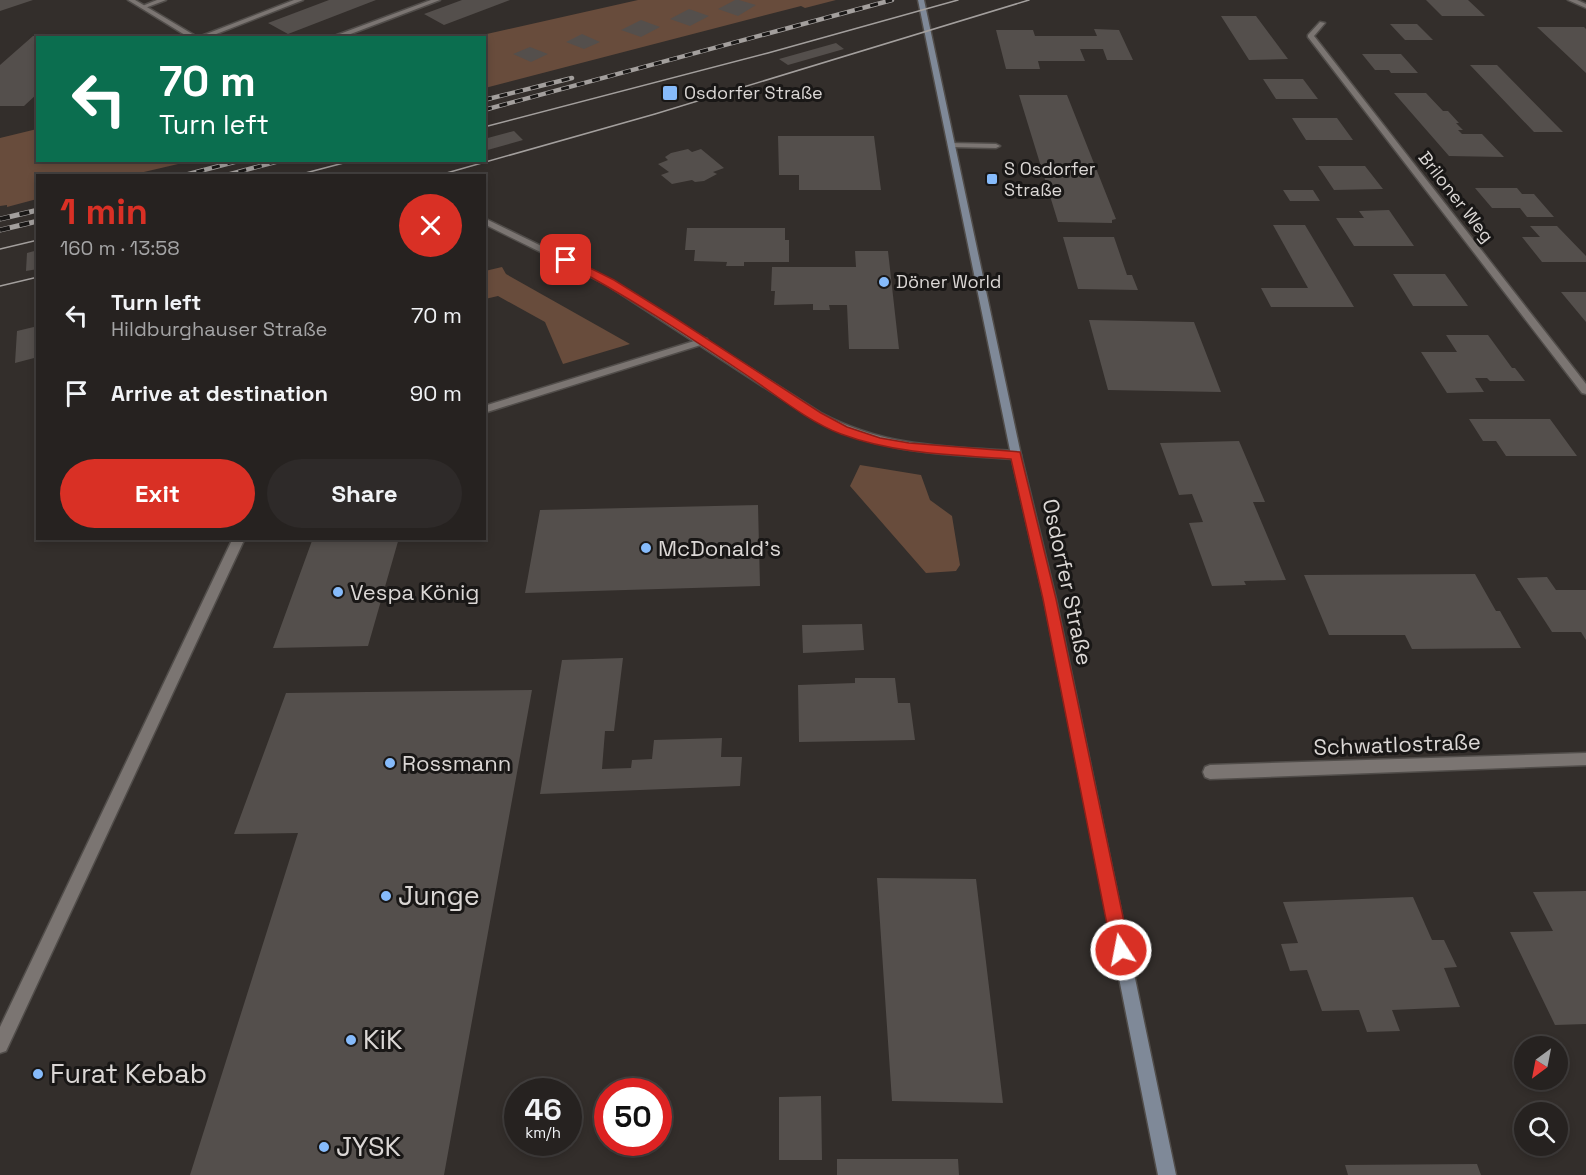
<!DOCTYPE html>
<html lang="en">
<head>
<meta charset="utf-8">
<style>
	body { margin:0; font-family:"Space Grotesk",sans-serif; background:#2e2a29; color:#f1f3f6; height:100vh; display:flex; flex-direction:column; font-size:22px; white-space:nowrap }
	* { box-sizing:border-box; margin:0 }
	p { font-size:20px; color:#a4a4a5 }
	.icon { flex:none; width:33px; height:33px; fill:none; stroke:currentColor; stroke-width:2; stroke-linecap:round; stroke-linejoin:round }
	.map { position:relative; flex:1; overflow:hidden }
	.drawer { position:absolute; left:36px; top:174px; width:450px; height:366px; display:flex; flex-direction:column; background:#262220; border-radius:0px; box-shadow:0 3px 9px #0003,0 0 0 2px #423f3e }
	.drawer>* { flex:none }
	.top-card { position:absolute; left:36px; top:36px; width:450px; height:126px; border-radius:0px; box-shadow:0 3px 9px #0003,0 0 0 2px #423f3e; background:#0b6e4f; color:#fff; overflow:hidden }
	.needle { width:39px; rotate:212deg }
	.controls { position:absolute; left:1514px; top:1036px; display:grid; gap:12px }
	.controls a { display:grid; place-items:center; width:54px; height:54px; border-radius:50%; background:#262220; box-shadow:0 3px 9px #0003,0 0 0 2px #423f3e; font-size:30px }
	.speed { position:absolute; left:504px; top:1078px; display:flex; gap:12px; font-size:30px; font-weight:700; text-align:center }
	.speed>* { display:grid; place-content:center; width:78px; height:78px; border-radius:50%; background:#262220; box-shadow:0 3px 9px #0003,0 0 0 2px #423f3e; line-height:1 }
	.speed small { font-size:15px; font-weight:400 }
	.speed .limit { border:9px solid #d22; background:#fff; color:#111 }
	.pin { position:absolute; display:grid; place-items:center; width:51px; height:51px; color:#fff; margin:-26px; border-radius:12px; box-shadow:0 3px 9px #0006 }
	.me { position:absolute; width:66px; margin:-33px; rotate:349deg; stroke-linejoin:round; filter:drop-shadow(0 0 4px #0008) }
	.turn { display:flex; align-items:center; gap:21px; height:126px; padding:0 24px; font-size:27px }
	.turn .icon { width:78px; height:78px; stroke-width:2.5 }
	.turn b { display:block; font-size:42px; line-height:51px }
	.round { display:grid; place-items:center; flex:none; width:63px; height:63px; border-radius:32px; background:#2e2a29 }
	.summary { display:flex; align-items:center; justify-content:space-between; height:102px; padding:0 24px }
	h1 { font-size:36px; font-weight:800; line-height:45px; color:#d93025 }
	.button { display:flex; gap:12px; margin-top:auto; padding:12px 24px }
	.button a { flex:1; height:69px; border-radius:36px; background:#d93025; color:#fff; font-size:24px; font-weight:800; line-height:69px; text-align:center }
	.button a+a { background:#2e2a29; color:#f1f3f6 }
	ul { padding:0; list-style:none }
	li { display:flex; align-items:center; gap:18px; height:78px; padding:0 24px }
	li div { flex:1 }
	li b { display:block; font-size:22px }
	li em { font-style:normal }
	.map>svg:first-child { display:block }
	.green { fill:#684c3c }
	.building { fill:#544f4c }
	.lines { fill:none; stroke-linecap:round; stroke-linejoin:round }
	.service-casing { stroke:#514d4a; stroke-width:3 }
	.minor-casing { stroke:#514d4a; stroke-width:3 }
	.secondary-casing { stroke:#514d4a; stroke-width:3 }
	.service { fill:#7b7572; fill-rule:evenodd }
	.minor { fill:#7b7572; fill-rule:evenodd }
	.secondary { fill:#7f8998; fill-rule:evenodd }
	.tram { stroke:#a39f9d; stroke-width:1.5 }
	.rail-far1-casing { stroke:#a39f9d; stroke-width:4.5 }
	.rail-casing { stroke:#a39f9d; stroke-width:5 }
	.rail-far1 { stroke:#191716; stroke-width:3; stroke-dasharray:8; stroke-linecap:butt }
	.rail { stroke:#191716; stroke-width:4; stroke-dasharray:10; stroke-linecap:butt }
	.route { fill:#d93025; stroke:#8d1f18; stroke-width:1.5 }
	.poi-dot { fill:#86bbfb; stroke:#191716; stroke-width:2 }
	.labels { text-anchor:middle; stroke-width:6; stroke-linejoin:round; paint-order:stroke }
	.far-poi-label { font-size:18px; fill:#dbd7d5; stroke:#191716; text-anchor:start }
	.far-street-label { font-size:18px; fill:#dbd7d5; stroke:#191716 }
	.poi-label { font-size:22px; fill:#dbd7d5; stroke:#191716; text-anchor:start }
	.street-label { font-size:22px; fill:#dbd7d5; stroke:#191716 }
	.near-poi-label { font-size:27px; fill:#dbd7d5; stroke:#191716; text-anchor:start }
</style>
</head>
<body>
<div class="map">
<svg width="1586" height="1175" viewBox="0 0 1586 1175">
	<rect width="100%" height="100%" fill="#332e2b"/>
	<path class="green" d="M638,0H836L805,8L801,6L485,88L484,38H469Z
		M37,129L38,160L191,161L131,175L38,176L37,199L7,207V205L0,206V138Z
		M502,267L506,274L630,344L563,364L545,322L498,296L485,299V271Z
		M860,465L921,475L930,500L952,516L960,565L956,571L926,573L850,486Z"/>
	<path class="building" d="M0,0H33L0,11Z
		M329,0H376L288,34L268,23Z
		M462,0H510L444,25L424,14Z
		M735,0H739L756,5L738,16L718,9Z
		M1426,0H1468L1485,16H1442Z
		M689,9L709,16L690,26L670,19Z
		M1221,16H1256L1288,59L1249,60Z
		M641,20L660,27L641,37L621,30Z
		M1390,24H1417L1433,40H1405Z
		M1537,27H1584L1586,29V73Z
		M1094,29L1119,30L1133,60H1107L1103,49H1080L1085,61H1038L1040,69H1006L996,30H1033L1035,36H1097Z
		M582,34L600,42L584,49L566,42Z
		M33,36H38V93L24,106H0V65Z
		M836,43L844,49L788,65L779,59Z
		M530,47L548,54L531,62L513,54Z
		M1362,54H1401L1418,73H1391L1389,70H1375Z
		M1470,65H1497L1563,132H1534Z
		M1263,79H1303L1318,99H1276Z
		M1394,93H1426L1443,111H1448L1459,123H1456L1463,130H1458L1462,134H1482L1504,157L1449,156Z
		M1019,95H1067L1116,219L1112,220V223L1058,222Z
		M1292,118H1337L1353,140H1306Z
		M514,131L523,140L484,151V139Z
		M778,136H874L881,190H799V175H779Z
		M688,149L692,152L701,149L724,168L713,172L717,174L704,181L695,182L692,180L672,184L661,175L669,172L658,164L668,160L665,157L671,153Z
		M1318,166H1365L1383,189L1334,190Z
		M1475,188H1517L1522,194H1534L1554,217H1527L1520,208H1492Z
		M1283,190H1313L1320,201H1290Z
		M1389,210L1414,246H1354L1336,218H1364L1359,211Z
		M1273,225H1305L1354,307H1271L1261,288H1308Z
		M1530,226H1557L1586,256V262H1542L1522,237H1540Z
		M687,228H785V240H789V262H744V266H726L727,262L694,261L695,250H685Z
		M1063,237H1114L1127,275H1132L1138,290L1078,289Z
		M38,250V269L26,271L27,253Z
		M855,251H888L899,349H849L847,305H829L830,310H813V304L774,305L775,291H771L772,267H856Z
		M1393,274H1445L1468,306H1413Z
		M1561,292H1586V322Z
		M1089,320L1194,322L1221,392L1108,390Z
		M38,326V357L15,363L17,331Z
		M1446,335H1488L1512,368H1515L1525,381H1490L1487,378H1475L1484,392L1447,393L1421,352H1457Z
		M1469,419H1550L1577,456H1506L1496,441H1483Z
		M1239,441L1265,502H1253L1286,580L1244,581L1246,585L1212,586L1189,523L1203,522L1192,494L1179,495L1160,443Z
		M758,505L760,586L525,593L540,510Z
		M313,538H399L368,646L273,648Z
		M1475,574L1496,611H1500L1521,648L1412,649L1405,635H1329L1304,575Z
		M1547,577L1556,590H1586V640L1581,632H1552L1517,578Z
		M862,624L864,650L803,653L802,625Z
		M623,658L614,731H605L602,769L631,768L632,760L652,759L654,740L722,738L721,757H742L740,786L540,794L562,660Z
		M855,678H895L898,703H910L915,740L799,742L798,685L855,683Z
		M532,690L444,1175H190L298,833L234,834L286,693Z
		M877,878L976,879L1003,1103L892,1101Z
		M1586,891V1024L1555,1025L1510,932L1553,931L1533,892Z
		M1413,897L1432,940H1444L1457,967L1444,968L1460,1007L1392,1010L1400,1031L1367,1032L1359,1010L1322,1011L1307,970L1290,971L1281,944L1298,943L1283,902Z
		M821,1096L822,1160H779V1097Z
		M837,1159H958L959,1175H837Z
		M1477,1164L1481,1175H1348L1345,1165Z"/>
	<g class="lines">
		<g class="service-casing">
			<path id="service" d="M157,0H166L145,8L140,7Z
				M294,0H303L206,38H196Z
				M431,0H440L340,38H329Z
				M949,143L996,144L1000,146L996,148L952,147L948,145Z
				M704,338L707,339V343L484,413V406Z
				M233,538H245L6,1051L0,1053V1027Z"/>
		</g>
		<g class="minor-casing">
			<path id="minor" d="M128,0H135L199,38H190Z
				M1568,0H1577L1586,4V8Z
				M1320,22L1325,23L1314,36L1586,384V394L1582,393L1308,37V35Z
				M484,218L613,281L821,413C885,447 945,447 1016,451L1021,455L1016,459C943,454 880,454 813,419L607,285L484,224Z
				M1586,753V765L1210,779L1205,777L1203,772L1205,767L1210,765Z"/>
		</g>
		<g class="secondary-casing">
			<path id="secondary" d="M918,0H924L1021,455L1056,599L1176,1175H1158L1044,599L1011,455Z"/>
		</g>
		<use href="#service" class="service"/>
		<use href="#minor" class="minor"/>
		<use href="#secondary" class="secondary"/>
		<path class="tram" d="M484,127L768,53L958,0
			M294,176L355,160
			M436,176L655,114L1029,0
			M0,249L38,240
			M0,286L38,277"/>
		<g class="rail-far1-casing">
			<path id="rail-far1" d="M484,100L572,78
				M484,110L892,0
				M181,176L242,160
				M223,176L283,160"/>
		</g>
		<g class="rail-casing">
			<path id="rail" d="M0,219L38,210
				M0,230L38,221"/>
		</g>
		<use href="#rail-far1" class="rail-far1"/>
		<use href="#rail" class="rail"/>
	</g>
	<path class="route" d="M563,258H570L614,280L675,318L821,413L847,427L880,438L909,443L1020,452L1056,599L1130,950L1127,956L1121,959L1115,956L1112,950L1043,599L1011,459C953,455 895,454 841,434C807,421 775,394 745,374C685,334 626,295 563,262Z"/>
	<g class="poi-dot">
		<rect x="662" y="85" width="16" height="16" rx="3"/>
		<rect x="986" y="173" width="12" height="12" rx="3"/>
		<circle cx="884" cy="282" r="6"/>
		<circle cx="646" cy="548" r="6"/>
		<circle cx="338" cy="592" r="6"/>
		<circle cx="390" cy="763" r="6"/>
		<circle cx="386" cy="896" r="6"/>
		<circle cx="351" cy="1040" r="6"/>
		<circle cx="38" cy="1074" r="6"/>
		<circle cx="324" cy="1147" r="6"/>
	</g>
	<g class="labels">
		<g class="far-poi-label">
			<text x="684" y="99">Osdorfer Straße</text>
			<text x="1004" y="175">S Osdorfer<tspan x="1004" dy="21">Straße</tspan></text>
			<text x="896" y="288">Döner World</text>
		</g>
		<g class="far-street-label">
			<text transform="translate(1456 197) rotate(52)" y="6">Briloner Weg</text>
		</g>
		<g class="poi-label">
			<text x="658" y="556">McDonald's</text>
			<text x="350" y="600">Vespa König</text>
			<text x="402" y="771">Rossmann</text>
		</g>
		<g class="street-label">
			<text transform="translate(1068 582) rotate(78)" y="8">Osdorfer Straße</text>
			<text transform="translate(1397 744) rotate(-2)" y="8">Schwatlostraße</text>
		</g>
		<g class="near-poi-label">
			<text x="398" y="905">Junge</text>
			<text x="363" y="1049">KiK</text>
			<text x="50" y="1083">Furat Kebab</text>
			<text x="336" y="1156">JYSK</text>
		</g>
	</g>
</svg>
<div class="controls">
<a><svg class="needle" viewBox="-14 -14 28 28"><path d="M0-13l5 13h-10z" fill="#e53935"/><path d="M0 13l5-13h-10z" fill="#a4a4a5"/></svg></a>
<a><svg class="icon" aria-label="search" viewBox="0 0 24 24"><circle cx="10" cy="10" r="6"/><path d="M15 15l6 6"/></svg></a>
</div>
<div class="speed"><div>46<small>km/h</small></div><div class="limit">50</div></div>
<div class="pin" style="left:566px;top:260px;background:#d93025"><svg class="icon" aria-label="arrive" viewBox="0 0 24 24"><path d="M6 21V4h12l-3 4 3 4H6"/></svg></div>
<svg class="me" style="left:1121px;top:950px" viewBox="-20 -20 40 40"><circle r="17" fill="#d93025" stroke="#fff" stroke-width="3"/><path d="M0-11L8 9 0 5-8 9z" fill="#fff"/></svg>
<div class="top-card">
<div class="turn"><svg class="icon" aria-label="left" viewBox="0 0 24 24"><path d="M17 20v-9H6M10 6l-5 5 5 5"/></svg><div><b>70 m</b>Turn left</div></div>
</div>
<section class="drawer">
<div class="summary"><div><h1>1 min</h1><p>160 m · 13:58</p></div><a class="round" style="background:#d93025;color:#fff"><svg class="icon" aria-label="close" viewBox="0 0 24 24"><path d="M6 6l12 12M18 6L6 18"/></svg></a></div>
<ul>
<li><svg class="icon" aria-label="left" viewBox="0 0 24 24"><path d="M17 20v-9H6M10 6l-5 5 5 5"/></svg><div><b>Turn left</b><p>Hildburghauser Straße</p></div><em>70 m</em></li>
<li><svg class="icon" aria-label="arrive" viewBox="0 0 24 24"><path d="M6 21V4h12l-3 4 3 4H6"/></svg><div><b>Arrive at destination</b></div><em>90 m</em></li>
</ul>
<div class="button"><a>Exit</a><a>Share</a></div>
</section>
</div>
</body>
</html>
